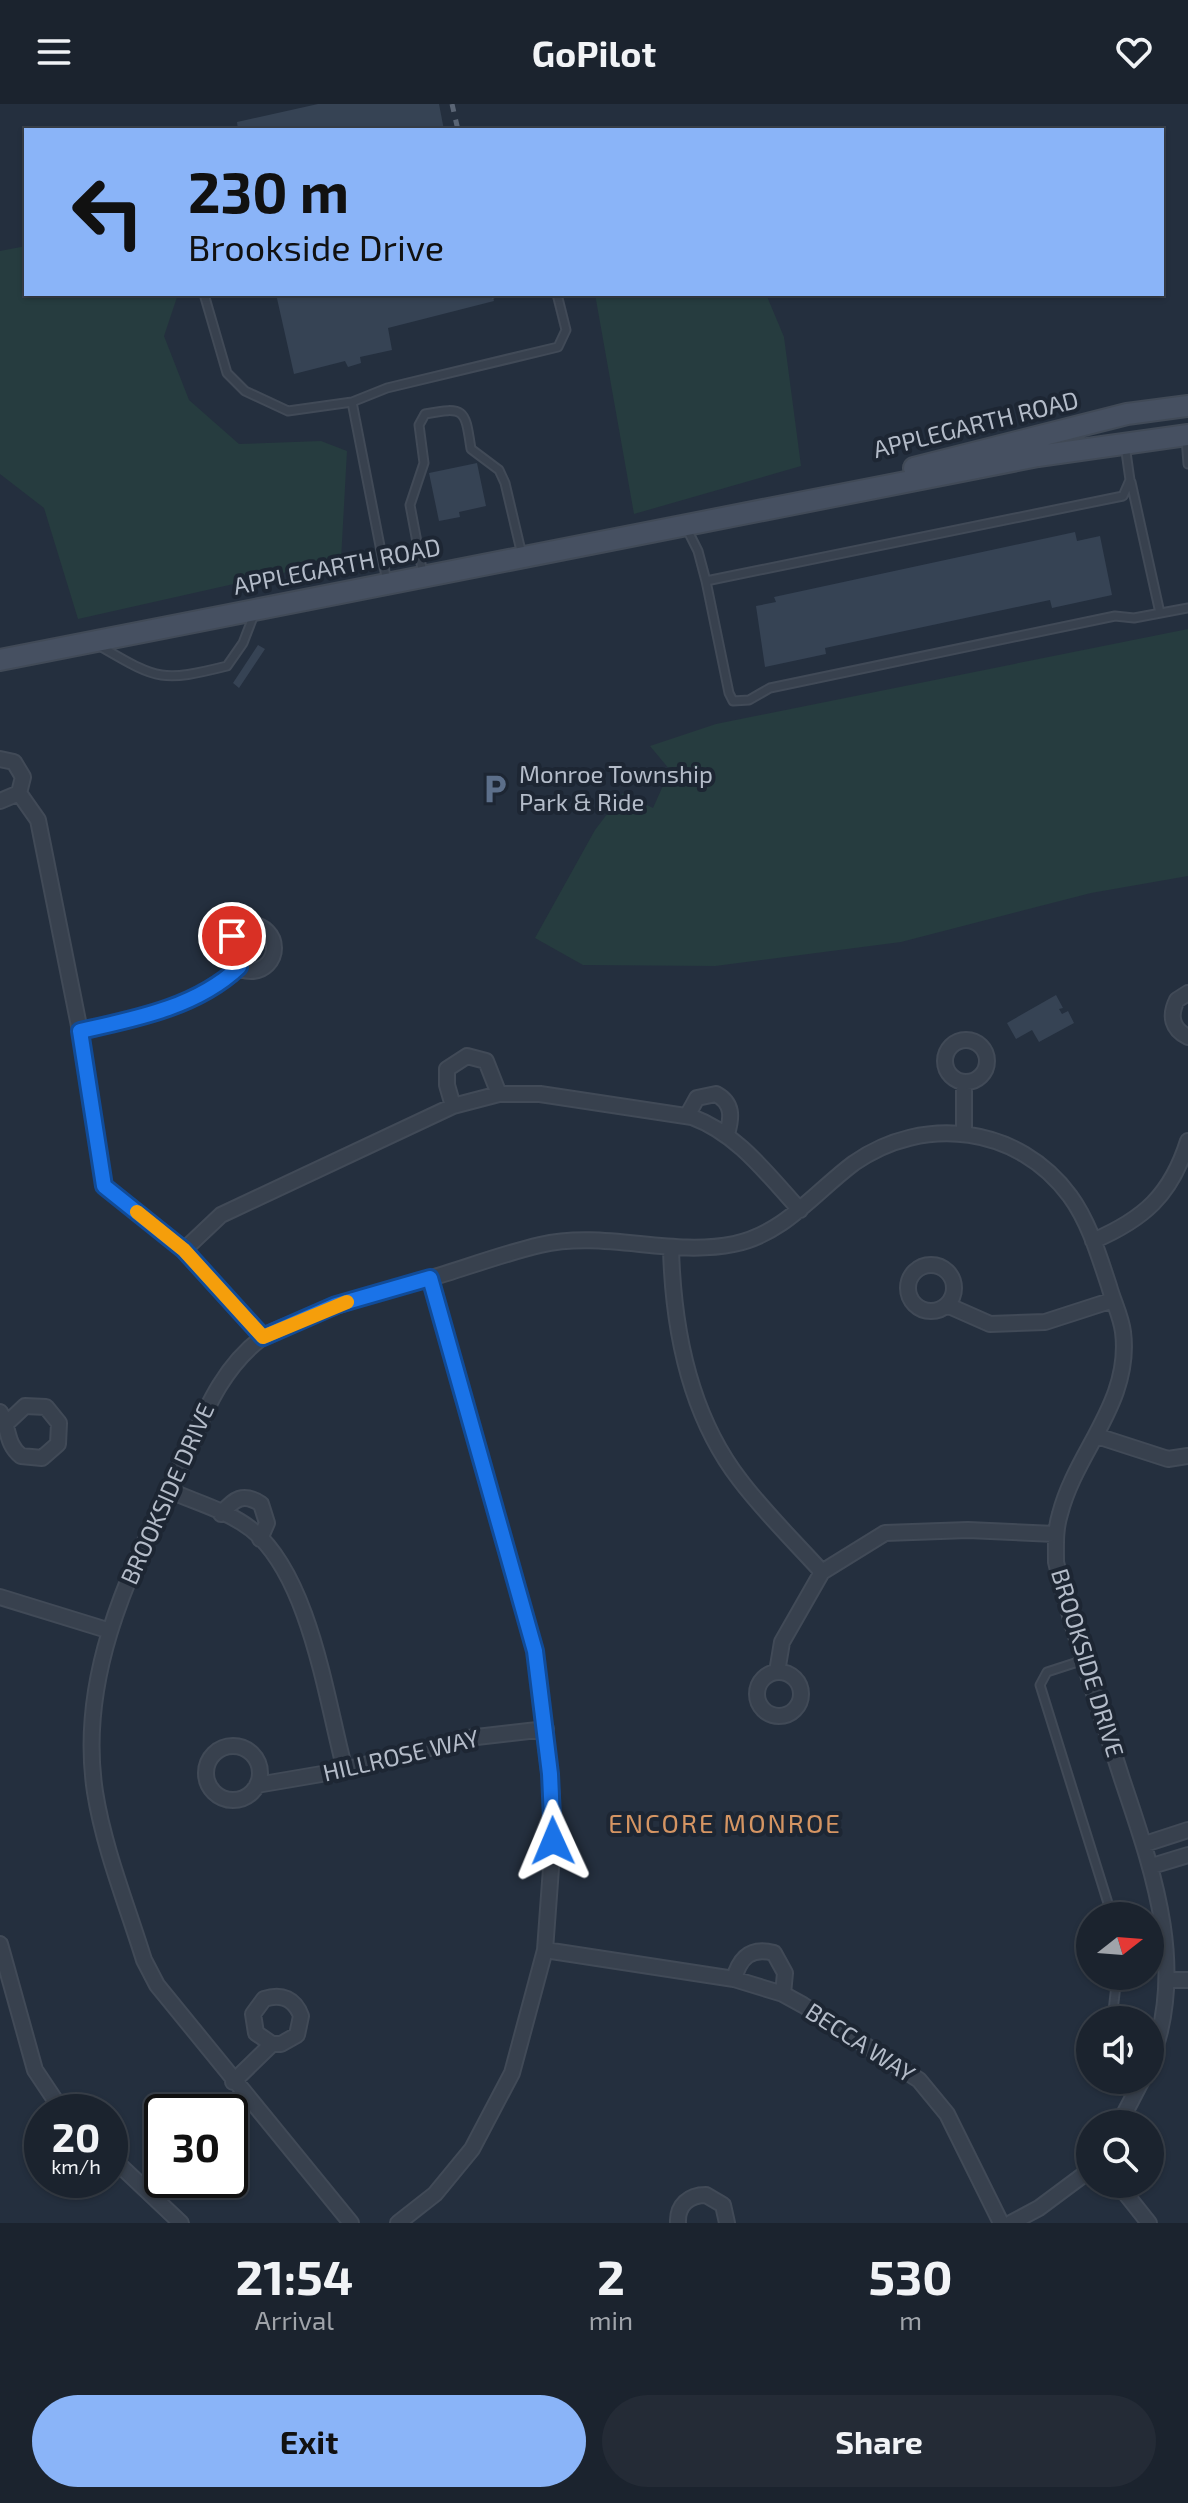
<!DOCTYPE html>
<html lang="en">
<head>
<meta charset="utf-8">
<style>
	body { margin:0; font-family:"Exo 2",sans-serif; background:#242b36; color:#f1f3f6; height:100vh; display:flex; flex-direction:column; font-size:30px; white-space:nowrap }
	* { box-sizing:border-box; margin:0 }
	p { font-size:26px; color:#a0a4aa }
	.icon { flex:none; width:44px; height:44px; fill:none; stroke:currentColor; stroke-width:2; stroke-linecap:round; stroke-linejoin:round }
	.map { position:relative; height:2119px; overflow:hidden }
	.sheet { display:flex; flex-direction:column; background:#1b232e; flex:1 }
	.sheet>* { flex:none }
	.banner { position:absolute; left:24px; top:24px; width:1140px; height:168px; border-radius:0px; box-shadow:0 2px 6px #0004,0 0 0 2px #39404a; background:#8ab4f8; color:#111; overflow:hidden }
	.needle { width:52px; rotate:73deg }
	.buttons { position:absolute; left:1076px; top:1798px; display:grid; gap:16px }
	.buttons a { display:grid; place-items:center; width:88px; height:88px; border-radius:50%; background:#1b232e; box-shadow:0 2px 6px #0004,0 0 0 2px #39404a; font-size:40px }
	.speed { position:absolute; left:24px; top:1990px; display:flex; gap:16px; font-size:40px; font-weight:700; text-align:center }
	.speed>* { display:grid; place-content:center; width:104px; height:104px; border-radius:50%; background:#1b232e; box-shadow:0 2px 6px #0004,0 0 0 2px #39404a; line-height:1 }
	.speed small { font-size:20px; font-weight:400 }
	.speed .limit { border:4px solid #111; border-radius:12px; background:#fff; color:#111 }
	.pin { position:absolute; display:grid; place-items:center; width:68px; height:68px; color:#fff; margin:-34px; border:4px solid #fff; border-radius:50%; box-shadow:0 2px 8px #0007 }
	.me { position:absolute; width:88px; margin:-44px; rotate:359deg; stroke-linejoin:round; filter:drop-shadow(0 0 6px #0008) }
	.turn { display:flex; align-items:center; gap:28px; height:168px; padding:0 32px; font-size:36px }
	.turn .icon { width:104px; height:104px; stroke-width:2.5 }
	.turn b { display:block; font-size:56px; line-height:68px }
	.eta { display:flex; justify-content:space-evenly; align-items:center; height:136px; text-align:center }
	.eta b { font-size:48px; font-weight:700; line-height:56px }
	.cta { display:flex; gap:16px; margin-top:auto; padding:16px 32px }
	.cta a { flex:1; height:92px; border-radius:48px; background:#8ab4f8; color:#111; font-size:32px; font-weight:700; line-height:92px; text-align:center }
	.cta a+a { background:#242b36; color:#f1f3f6 }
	header { display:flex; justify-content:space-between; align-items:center; height:104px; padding:0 32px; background:#1b232e; font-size:36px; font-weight:700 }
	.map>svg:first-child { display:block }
	.green { fill:#263c3f }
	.building { fill:#364354 }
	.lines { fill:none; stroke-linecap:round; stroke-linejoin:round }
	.lane-casing { stroke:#414a57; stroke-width:11 }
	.street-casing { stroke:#414a57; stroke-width:18 }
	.secondary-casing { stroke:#414a57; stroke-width:24 }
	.lane { stroke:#38414e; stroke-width:7 }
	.street { stroke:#38414e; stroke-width:14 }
	.secondary { stroke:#465061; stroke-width:20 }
	.rail { stroke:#5a6575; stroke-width:5; stroke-dasharray:8 8; stroke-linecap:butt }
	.route-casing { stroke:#114b97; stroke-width:20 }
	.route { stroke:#1a73e8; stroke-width:14 }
	.slow { stroke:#f59e0b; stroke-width:14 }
	.labels { text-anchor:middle; stroke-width:8; stroke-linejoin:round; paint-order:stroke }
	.street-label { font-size:24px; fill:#b4bcc9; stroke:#1d2633 }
	.poi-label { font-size:24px; fill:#b4bcc9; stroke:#1d2633; text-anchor:start }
	.neighbourhood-label { font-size:26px; letter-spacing:2px; fill:#d59563; stroke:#1d2633 }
</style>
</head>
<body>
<header><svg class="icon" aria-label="menu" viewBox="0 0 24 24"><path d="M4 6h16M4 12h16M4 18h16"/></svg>GoPilot<svg class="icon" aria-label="heart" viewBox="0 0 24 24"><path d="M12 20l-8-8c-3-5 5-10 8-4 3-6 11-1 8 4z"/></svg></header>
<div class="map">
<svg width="1188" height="2119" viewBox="0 0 1188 2119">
	<rect width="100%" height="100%" fill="#242f3e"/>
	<path class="green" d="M26,142V190H178L164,232L189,296L239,340L321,337L347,347L341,456L78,515L44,404L0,370V147Z
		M595,190H766L784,233L801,362L634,410Z
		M1188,525V772L1091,789L901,838L715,862L583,861L535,834L595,726L623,689L653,704L670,666L650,642L716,620Z"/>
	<path class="building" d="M318,0H439L444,26H238L237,18Z
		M276,190H492L494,197L388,224L392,246L360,253L361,259L348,263L345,257L294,270Z
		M477,359L486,402L459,408L460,413L439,417L429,369Z
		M1075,428L1077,437L1100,432L1112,491L1052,504L1050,496L825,544L826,550L765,563L756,502L776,498L774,493Z
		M258,541L265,545L239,584L233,579Z
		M1056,891L1063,904L1059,905L1062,910L1068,907L1074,919L1039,938L1032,926L1016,935L1007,919Z"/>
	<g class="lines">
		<g class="lane-casing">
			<path id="lane" d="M204,190L227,269L245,287L288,307L352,298
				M1186,334L1188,360
				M1125,341L1130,376L1123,392L706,477L729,589L733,597L749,596L770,584L1115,512L1134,514L1188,504
				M1131,378L1160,509
				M686,423L698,447L706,477
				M423,470L410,401L424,359L419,321L425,310C466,302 465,306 471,345L499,366L505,379L522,451
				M387,478L352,298L387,284L558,243L566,226L557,190
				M98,541C157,575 159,579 227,562L243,539L255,508
				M1084,1556L1047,1568L1040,1581L1112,1812
				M1112,1916L1117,1872
				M1101,1976L1136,1991"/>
		</g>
		<g class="street-casing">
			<path id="street" d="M0,655L14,658L23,673L19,689L0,697
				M19,689L38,716L80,927L104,1082L184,1146L263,1233
				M228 844a23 23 0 1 1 46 0a23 23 0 1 1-46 0Z
				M1188,889L1177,896C1169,912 1172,925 1188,933
				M80,927C135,915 197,903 239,863
				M945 957a21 21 0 1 1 42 0a21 21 0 1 1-42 0Z
				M453,1002L447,981V965L467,952L486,957L499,990
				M687,1012L697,994L716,990C733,999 732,1013 727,1030
				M964,1028V978
				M1093,1137C1144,1115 1171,1091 1188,1037
				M671,1144C673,1225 689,1310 740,1376C765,1409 795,1438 822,1468
				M184,1146L221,1111L453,1002L499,990H540L692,1013C738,1030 767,1070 800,1106
				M908 1184a23 23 0 1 1 46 0a23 23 0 1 1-46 0Z
				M947,1201L990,1220L1045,1218L1113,1196
				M0,1308C10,1324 5,1339 21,1352L42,1354L58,1340L59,1319L46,1303L25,1302L7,1319
				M1097,1332L1168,1355L1188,1352
				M168,1386C195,1398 228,1407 251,1425C310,1472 326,1595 345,1666
				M221,1410C234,1395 243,1388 261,1400L267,1419L260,1435
				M0,1493L107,1526
				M757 1590a22 22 0 1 1 44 0a22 22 0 1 1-44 0Z
				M777,1568L782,1538L822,1468L885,1429L968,1426L1055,1430
				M206 1669a27 27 0 1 1 54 0a27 27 0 1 1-54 0Z
				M257,1681L345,1666L468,1634L546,1625
				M1145,1740L1188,1726
				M1152,1762L1188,1751
				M0,1840L35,1966L63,2008
				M545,1846L734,1875L783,1890L803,1901L919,1976L947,2010L1001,2119
				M734,1875C740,1853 751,1843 774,1849L785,1869L783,1890
				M1170,1876H1188
				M233,1978L272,1940H281L297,1931L301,1912C295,1895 282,1889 264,1895L253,1910L256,1929L272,1940
				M1119,2020L1142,1976
				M110,2052L181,2119
				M1118,2080L1149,2119
				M351,2119L157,1881L144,1856C127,1801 104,1745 95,1688C77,1570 131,1466 180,1363C202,1316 219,1265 263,1233C273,1226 287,1222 299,1217C341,1198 384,1187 428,1175C465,1164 502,1150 540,1141C605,1126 670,1153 734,1140C784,1130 815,1088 854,1059C924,1010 1019,1022 1070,1092C1089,1118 1099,1152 1109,1182C1113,1197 1121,1212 1123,1228C1132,1298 1076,1347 1060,1410C1055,1426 1056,1441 1056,1458C1073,1531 1099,1603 1122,1675C1153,1767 1188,1864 1150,1959
				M398,2119L435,2090L472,2045L512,1969L545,1846L553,1737L552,1693L535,1547L430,1174
				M678,2119C677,2101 689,2091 706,2091L723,2101L727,2119
				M1011,2119L1039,2104L1090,2066"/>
		</g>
		<g class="secondary-casing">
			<path id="secondary" d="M914,364L1127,310L1188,302
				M0,556L1038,352L1188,331"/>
		</g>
		<use href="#lane" class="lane"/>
		<use href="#street" class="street"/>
		<use href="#secondary" class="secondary"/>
		<path class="rail" d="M452,0L458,26
			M494,190L495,194"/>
	</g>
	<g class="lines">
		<g class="route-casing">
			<path id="route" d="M232,832L229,849L239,863C197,903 135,915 80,927L104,1082L184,1146L263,1233L336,1201L430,1174L535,1547L550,1670L553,1737"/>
		</g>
		<use href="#route" class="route"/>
		<path class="slow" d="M137,1108L184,1146L263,1233L347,1198"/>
	</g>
	<defs>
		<g id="parking-bare" transform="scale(2.4)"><path d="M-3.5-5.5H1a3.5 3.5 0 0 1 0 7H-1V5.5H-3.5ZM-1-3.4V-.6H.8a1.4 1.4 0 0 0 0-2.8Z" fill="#5c6f8a" stroke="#1d2633" stroke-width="2.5" paint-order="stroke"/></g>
	</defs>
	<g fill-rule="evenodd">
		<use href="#parking-bare" x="495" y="685"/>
	</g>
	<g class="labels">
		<g class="street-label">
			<text transform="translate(976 321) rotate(-14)" y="8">APPLEGARTH ROAD</text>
			<text transform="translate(337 463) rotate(-11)" y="8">APPLEGARTH ROAD</text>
			<text transform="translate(168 1390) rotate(-66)" y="8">BROOKSIDE DRIVE</text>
			<text transform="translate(1087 1559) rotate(73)" y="8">BROOKSIDE DRIVE</text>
			<text transform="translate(401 1652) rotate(-13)" y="8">HILLROSE WAY</text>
			<text transform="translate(860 1939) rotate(33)" y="8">BECCA WAY</text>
		</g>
		<g class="poi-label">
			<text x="519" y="679">Monroe Township<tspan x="519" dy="28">Park &amp; Ride</tspan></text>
		</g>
		<g class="neighbourhood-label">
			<text x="725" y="1729">ENCORE MONROE</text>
		</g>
	</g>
</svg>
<div class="buttons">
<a><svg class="needle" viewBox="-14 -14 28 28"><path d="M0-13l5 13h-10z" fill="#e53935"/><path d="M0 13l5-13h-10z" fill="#a0a4aa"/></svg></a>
<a><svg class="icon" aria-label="sound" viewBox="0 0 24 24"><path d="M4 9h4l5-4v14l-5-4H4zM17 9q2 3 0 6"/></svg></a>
<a><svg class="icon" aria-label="search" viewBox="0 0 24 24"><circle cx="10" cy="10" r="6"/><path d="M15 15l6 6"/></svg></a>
</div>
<div class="speed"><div>20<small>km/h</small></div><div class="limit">30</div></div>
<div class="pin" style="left:232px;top:832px;background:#d93025"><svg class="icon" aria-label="arrive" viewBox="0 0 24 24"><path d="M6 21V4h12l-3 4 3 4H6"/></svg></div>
<svg class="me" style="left:553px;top:1737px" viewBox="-20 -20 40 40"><path d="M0-17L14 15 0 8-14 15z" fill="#1a73e8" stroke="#fff" stroke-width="4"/></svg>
<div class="banner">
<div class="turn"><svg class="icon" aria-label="left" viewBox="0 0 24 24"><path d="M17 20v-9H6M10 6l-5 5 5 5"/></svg><div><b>230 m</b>Brookside Drive</div></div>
</div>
</div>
<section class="sheet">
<div class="eta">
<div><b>21:54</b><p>Arrival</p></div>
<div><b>2</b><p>min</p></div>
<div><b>530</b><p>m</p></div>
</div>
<div class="cta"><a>Exit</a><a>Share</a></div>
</section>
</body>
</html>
